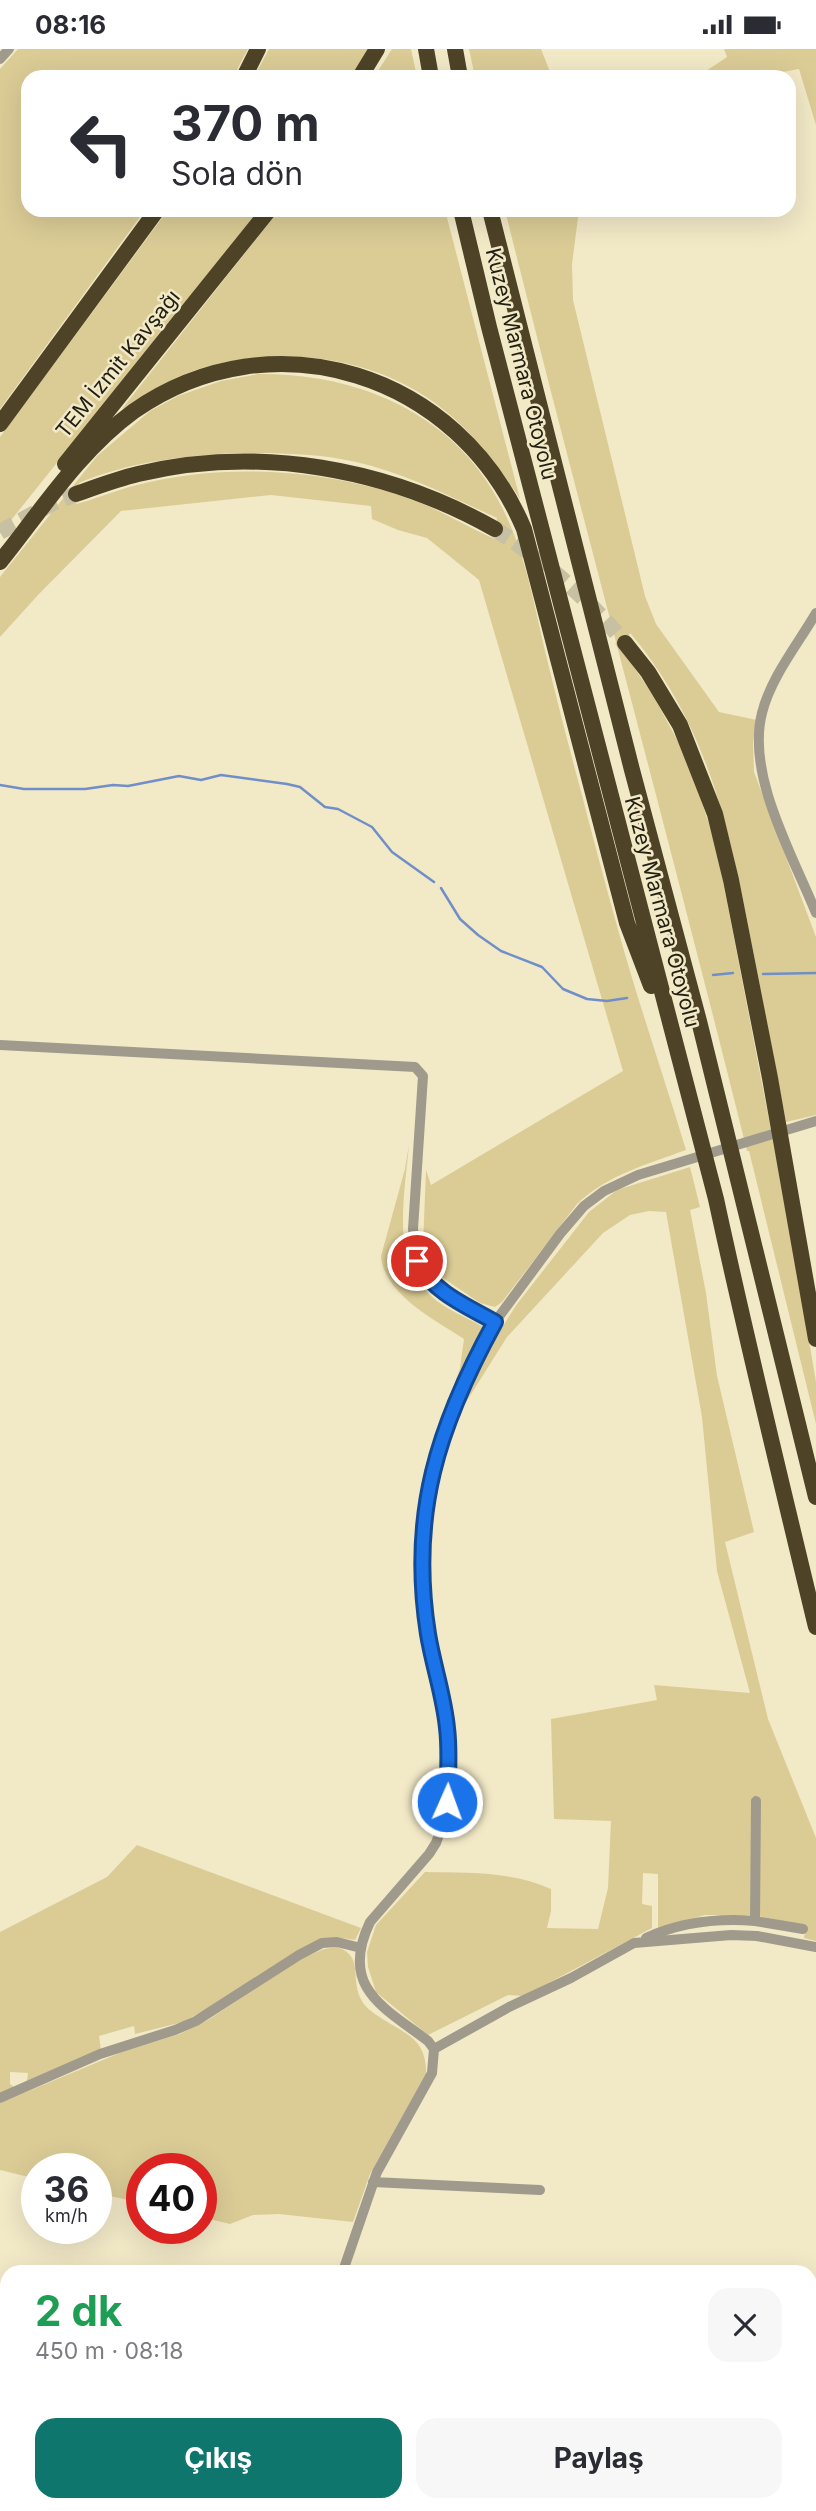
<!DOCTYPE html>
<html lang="tr">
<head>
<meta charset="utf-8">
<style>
	body { margin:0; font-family:Inter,sans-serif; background:#f7f7f7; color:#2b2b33; height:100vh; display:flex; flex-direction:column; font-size:26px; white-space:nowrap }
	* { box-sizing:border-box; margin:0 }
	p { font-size:23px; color:#7c7c81 }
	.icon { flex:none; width:38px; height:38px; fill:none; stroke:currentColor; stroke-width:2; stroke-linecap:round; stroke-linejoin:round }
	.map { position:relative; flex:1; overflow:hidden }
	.panel { position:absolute; left:0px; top:2216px; width:817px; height:247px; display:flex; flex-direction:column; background:#fff; border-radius:21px 21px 0 0; box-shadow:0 7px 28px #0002 }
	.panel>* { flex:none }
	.top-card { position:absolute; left:21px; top:21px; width:775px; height:147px; border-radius:21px; box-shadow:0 7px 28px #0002; background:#fff; color:#2b2b33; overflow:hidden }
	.speed { position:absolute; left:21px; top:2104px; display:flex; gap:14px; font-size:35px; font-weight:700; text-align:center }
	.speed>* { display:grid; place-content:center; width:91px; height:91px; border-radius:50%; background:#fff; box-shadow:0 7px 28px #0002; line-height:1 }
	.speed small { font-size:18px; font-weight:400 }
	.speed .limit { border:10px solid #d22; background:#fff; color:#111 }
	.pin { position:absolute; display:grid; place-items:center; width:60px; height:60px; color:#fff; margin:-30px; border:4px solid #fff; border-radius:50%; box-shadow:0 2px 7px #0007 }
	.me { position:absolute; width:77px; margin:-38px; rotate:2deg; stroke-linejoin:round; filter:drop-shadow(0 0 5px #0008) }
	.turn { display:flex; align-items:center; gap:24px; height:147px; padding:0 35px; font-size:32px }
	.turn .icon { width:91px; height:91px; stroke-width:2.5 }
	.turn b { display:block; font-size:49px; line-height:60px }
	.round { display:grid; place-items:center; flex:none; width:74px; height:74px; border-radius:21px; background:#f7f7f7 }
	.head { display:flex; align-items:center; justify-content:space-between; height:119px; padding:0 35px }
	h1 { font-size:42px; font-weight:700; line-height:52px; color:#1e9e55 }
	.cta { display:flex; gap:14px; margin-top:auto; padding:14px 35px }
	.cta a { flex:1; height:80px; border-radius:21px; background:#0f766e; color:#fff; font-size:28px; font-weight:700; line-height:80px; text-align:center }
	.cta a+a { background:#f7f7f7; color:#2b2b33 }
	.status { display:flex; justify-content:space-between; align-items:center; height:49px; padding:0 35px; background:#fff; direction:ltr }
	.status svg { height:19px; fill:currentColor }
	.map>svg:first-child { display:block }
	.green { fill:#dbcc96; fill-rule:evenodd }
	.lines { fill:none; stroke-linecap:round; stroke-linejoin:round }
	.stream { stroke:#708fc9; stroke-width:2.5 }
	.highway-tunnel { stroke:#c8c0a3; stroke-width:16; stroke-dasharray:16 8; stroke-linecap:butt }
	.minor { stroke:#a09a8c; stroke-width:10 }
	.highway { stroke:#4e4327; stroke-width:16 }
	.route-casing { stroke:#114b97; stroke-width:18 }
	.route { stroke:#1a73e8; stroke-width:12 }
	.labels { text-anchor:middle; stroke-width:5; stroke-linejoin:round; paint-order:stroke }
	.street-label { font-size:21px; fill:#221e12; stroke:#f2e9c7 }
</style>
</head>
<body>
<div class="status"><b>08:16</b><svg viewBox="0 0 49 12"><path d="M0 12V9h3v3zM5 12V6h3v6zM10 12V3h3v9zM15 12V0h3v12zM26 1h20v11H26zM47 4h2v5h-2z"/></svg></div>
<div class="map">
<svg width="816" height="2462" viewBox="0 0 816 2462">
	<rect width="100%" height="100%" fill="#f2e9c7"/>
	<path class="green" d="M18,0H248L233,28H28V161H145L0,360V20Z
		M269,0H368L352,28H254Z
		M392,0H411L417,28H374Z
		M469,0H541L552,28H475Z
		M724,0H816V76L799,20L755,28H697L727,8Z
		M168,161H259L0,485V388Z
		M279,161H445L520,450C499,417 475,386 444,361C379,308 286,296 206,318C186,323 166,333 148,344C140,349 130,358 122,360Z
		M505,161H579L572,215L573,251L645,547L656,575L719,663L757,671L753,692L754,723L816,888V1066L786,1073C775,1013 763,952 751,891C729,777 707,675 630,584L622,601L653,646L690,715L717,801L791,1185L816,1333V1375L749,1102H747C669,787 583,475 505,161Z
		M258,325C335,324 416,349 468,408C519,467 528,529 545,602C556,647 567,691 579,735C592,785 605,834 619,884C639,956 664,1028 686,1101C648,1115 607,1126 577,1155L502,1253L495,1258L480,1254L430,1220L425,1210L423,1196L426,1121L431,1136L623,1022L479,531L427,489L398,481L372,470L371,457L271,446L121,462L38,546L0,588V528L97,407L150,362L178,347L221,332ZM237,404C276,404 317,404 356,413C405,424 451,448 497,469L495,490C469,479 444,463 418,453C331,420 228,413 137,436C116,441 96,450 76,455L79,434C128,413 183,407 237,404Z
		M409,1095C406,1132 396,1187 411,1221C415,1231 423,1239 431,1247C445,1260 466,1268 483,1278L446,1360L460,1319L464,1290C435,1271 384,1245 381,1207L405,1120Z
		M690,1118L700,1158L690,1161L706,1244L717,1327L754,1483L725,1493L768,1670L816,1789V1892L804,1889L806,1877L758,1867L759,1748H752L751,1866H705L658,1879V1825L643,1824L642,1855L652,1857V1879L524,1947L508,1946L428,1986L376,1943L368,1918L367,1903L376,1876L425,1823C468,1824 511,1822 551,1840V1862L547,1879L598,1880L608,1839L611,1772L554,1770L551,1670L657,1651L654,1636L750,1644L717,1522L702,1368L666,1163L649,1162L630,1166L603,1184L507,1288L453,1374L485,1305L517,1255L589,1163L617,1141Z
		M137,1796L361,1879L355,1891L335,1888L183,1973L135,1985L134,1977L99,1987L101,2001L27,2032L28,2024L10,2023V2035L15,2039L0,2046V1883L107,1828Z
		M337,1898C365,1907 349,1930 362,1952C365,1958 372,1963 378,1967C405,1985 427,1989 426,2025L370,2125L353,2173L279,2165L253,2166L230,2175L201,2168V2119H142V2154L96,2144V2119H37V2130L0,2121V2054L122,2003L180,1985L208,1971L300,1910L324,1900Z
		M278,2455H419L422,2462H278Z"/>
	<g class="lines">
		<path class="stream" d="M0,736L24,740H85L113,736L128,737L179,727L201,731L221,726L287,735L300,738L325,758L338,760L372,778L392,803L434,833
			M441,839L460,870L478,886L501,902L542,918L563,940L587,950L607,952L627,949
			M763,925L816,924
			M713,926L733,924"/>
		<path class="highway-tunnel" d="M495,480C544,512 587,548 625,594
			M0,483L53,454L76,445"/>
		<path class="minor" d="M0,10L9,0
			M816,564C798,595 771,628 762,664C746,726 793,807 816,864
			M0,996L415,1018L423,1027L413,1180L417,1212L425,1227L437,1239L495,1273
			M755,1872L803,1880
			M646,1889C681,1873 717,1869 755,1872L756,1752
			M434,2000L509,1958L571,1929L634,1894L731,1886L757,1887L816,1898
			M0,2049L100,2005L175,1981L196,1972L299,1906L322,1894L337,1893L361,1899
			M373,2133L540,2141
			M343,2222L377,2123L432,2024L434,2000L428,1992C383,1958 339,1938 370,1873L429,1805L436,1794L445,1769L449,1703L447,1678L428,1585L425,1555V1468L434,1415L442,1389L475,1310L495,1273L560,1185L584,1157L604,1142L638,1126L816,1072
			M239,2455L243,2462"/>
		<path class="highway" d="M426,0L431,28
			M455,0L460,28
			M244,28L258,0
			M360,28L377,0
			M461,161L489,278L716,1150C747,1294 782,1436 816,1578
			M490,161L632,721L699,972L816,1448
			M0,375L157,161
			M65,415L269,161
			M76,445C96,438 117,430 138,425C259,396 387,419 495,480
			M0,513C41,462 80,401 134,362C273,265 459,325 524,480L627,874L651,937
			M625,594L648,623L680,676L715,765L731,831L770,1029L816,1290"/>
	</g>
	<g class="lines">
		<g class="route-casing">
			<path id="route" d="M417,1212C432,1243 467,1257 495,1273C438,1377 409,1465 428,1585C433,1616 444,1647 447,1679C450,1703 448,1728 447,1753"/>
		</g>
		<use href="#route" class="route"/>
	</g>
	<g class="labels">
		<g class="street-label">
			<text transform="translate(118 315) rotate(-51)" y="7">TEM İzmit Kavşağı</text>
			<text transform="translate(521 315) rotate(76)" y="7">Kuzey Marmara Otoyolu</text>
			<text transform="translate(662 863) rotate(75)" y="7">Kuzey Marmara Otoyolu</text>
		</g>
	</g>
</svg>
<div class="speed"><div>36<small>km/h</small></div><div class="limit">40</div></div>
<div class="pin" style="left:417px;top:1212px;background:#d93025"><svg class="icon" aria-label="arrive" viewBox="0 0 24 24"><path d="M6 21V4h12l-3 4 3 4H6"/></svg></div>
<svg class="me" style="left:447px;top:1753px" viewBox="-20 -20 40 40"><circle r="17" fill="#1a73e8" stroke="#fff" stroke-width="3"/><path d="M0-11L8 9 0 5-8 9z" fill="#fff"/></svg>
<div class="top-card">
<div class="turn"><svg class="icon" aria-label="left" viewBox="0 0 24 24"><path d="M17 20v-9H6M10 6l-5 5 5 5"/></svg><div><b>370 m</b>Sola dön</div></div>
</div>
<section class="panel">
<div class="head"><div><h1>2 dk</h1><p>450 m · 08:18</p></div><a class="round"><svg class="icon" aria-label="close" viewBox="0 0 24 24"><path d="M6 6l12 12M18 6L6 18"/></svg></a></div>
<div class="cta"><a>Çıkış</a><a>Paylaş</a></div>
</section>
</div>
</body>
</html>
